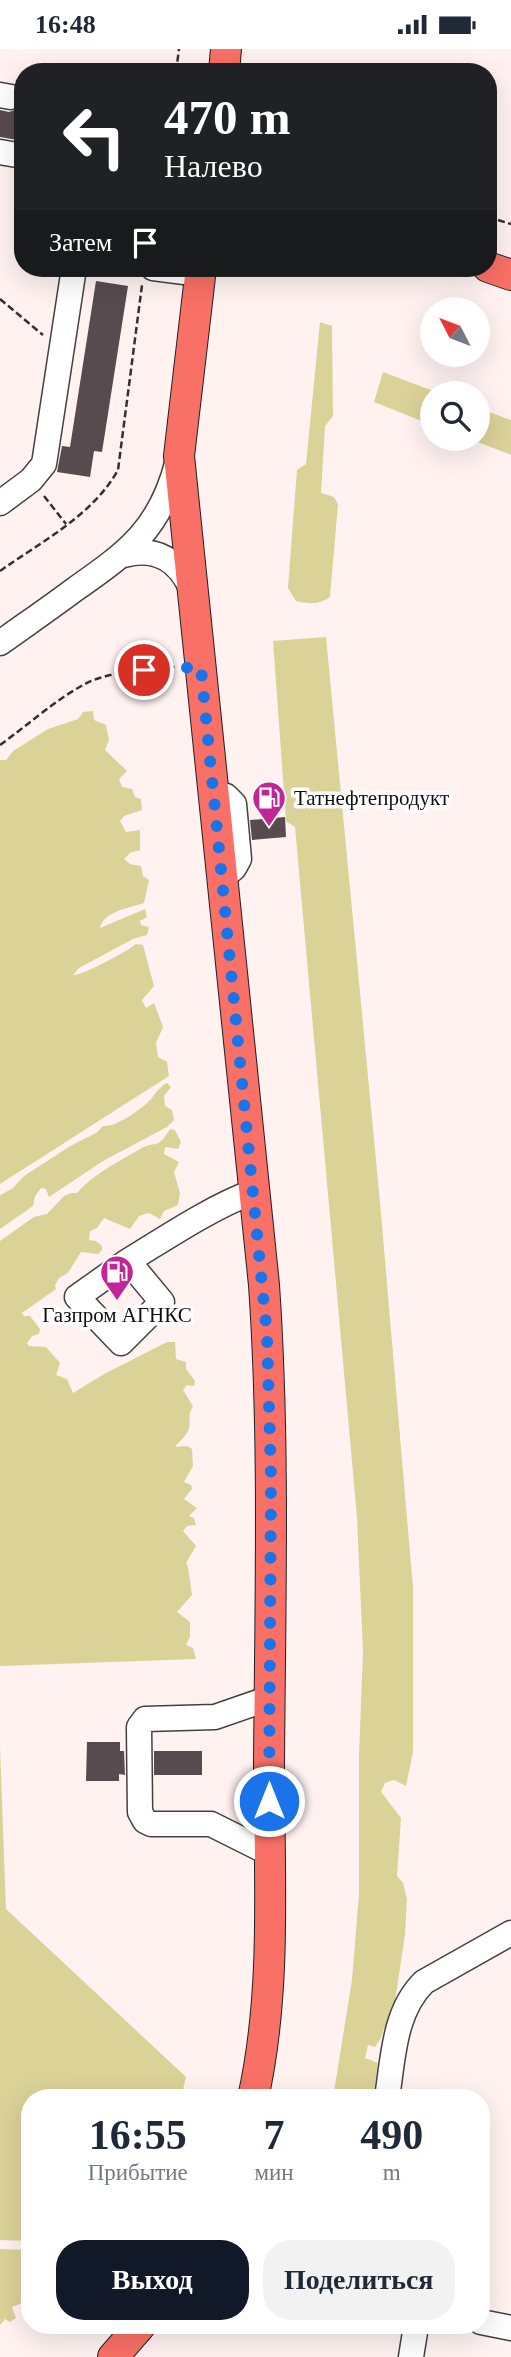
<!DOCTYPE html>
<html lang="ru">
<head>
<meta charset="utf-8">
<style>
	body { margin:0; font-family:"Times New Roman",serif; background:#f2f2f3; color:#1f2937; height:100vh; display:flex; flex-direction:column; font-size:26px; white-space:nowrap }
	* { box-sizing:border-box; margin:0 }
	p { font-size:23px; color:#747a83 }
	.icon { flex:none; width:38px; height:38px; fill:none; stroke:currentColor; stroke-width:2; stroke-linecap:round; stroke-linejoin:round }
	.map { position:relative; flex:1; overflow:hidden }
	.sheet { position:absolute; left:21px; top:2040px; width:469px; height:245px; display:flex; flex-direction:column; background:#fff; border-radius:28px; box-shadow:0 7px 28px #0002 }
	.sheet>* { flex:none }
	.hud { position:absolute; left:14px; top:14px; width:483px; height:214px; border-radius:28px; box-shadow:0 7px 28px #0002; background:#202124; color:#fff; overflow:hidden }
	.needle { width:46px; rotate:312deg }
	.fabs { position:absolute; left:420px; top:248px; display:grid; gap:14px }
	.fabs a { display:grid; place-items:center; width:70px; height:70px; border-radius:50%; background:#fff; box-shadow:0 7px 28px #0002; font-size:35px }
	.pin { position:absolute; display:grid; place-items:center; width:60px; height:60px; color:#fff; margin:-30px; border:4px solid #fff; border-radius:50%; box-shadow:0 2px 7px #0007 }
	.me { position:absolute; width:77px; margin:-38px; rotate:0deg; stroke-linejoin:round; filter:drop-shadow(0 0 5px #0008) }
	.turn { display:flex; align-items:center; gap:24px; height:147px; padding:0 35px; font-size:32px }
	.turn .icon { width:91px; height:91px; stroke-width:2.5 }
	.turn b { display:block; font-size:49px; line-height:60px }
	.then { display:flex; align-items:center; height:66px; padding:0 35px; background:#0003; gap:14px; font-size:26px }
	.eta { display:flex; justify-content:space-evenly; align-items:center; height:119px; text-align:center }
	.eta b { font-size:42px; font-weight:700; line-height:49px }
	.action { display:flex; gap:14px; margin-top:auto; padding:14px 35px }
	.action a { flex:1; height:80px; border-radius:28px; background:#111827; color:#fff; font-size:28px; font-weight:700; line-height:80px; text-align:center }
	.action a+a { background:#f2f2f3; color:#1f2937 }
	.status { display:flex; justify-content:space-between; align-items:center; height:49px; padding:0 35px; background:#fff; direction:ltr }
	.status svg { height:19px; fill:currentColor }
	.map>svg:first-child { display:block }
	.forest { fill:#dbd298 }
	.building { fill:#584b4f }
	.lines { fill:none; stroke-linecap:round; stroke-linejoin:round }
	.minor-casing { stroke:#424242; stroke-width:27 }
	.major-casing { stroke:#202020; stroke-width:32 }
	.path { stroke:#313131; stroke-width:2.5; stroke-dasharray:7 3.5; stroke-linecap:butt }
	.minor { stroke:#fff; stroke-width:24 }
	.major { stroke:#f97066; stroke-width:30 }
	.route { stroke:#1a73e8; stroke-width:12; stroke-dasharray:0 21.6 }
	.labels { text-anchor:middle; stroke-width:7; stroke-linejoin:round; paint-order:stroke }
	.poi-label { font-size:21px; fill:#0f0f0f; stroke:#fff; text-anchor:start }
</style>
</head>
<body>
<div class="status"><b>16:48</b><svg viewBox="0 0 49 12"><path d="M0 12V9h3v3zM5 12V6h3v6zM10 12V3h3v9zM15 12V0h3v12zM26 1h20v11H26zM47 4h2v5h-2z"/></svg></div>
<div class="map">
<svg width="511" height="2308" viewBox="0 0 511 2308">
	<rect width="100%" height="100%" fill="#fff2f1"/>
	<path class="forest" d="M320,273L332,277L333,367L325,377L321,444L334,448L338,455L330,548C318,556 309,555 296,552L288,539L297,421L306,415Z
		M383,323L441,345H432V376L374,353Z
		M478,359L511,371V406L470,390H478Z
		M326,588L380,1153L413,1539V1703L406,1737L394,1731L385,1734L381,1743L401,1769L397,1827L403,1834L407,1850L405,1886L391,1979H384L381,1989L375,1998L368,1996L365,2009L378,2014L373,2049H333L352,1931L359,1845V1706L363,1603L357,1468L295,778L286,772L273,592Z
		M93,662L94,671L106,676L109,691L105,701L127,722L119,730L122,738L132,740L135,748L141,750L142,761L124,767L120,772L126,783L140,781V801L130,804L124,810L130,815L141,817L143,827L149,831L144,854C129,859 104,862 100,879L145,860L147,868L140,872L141,876L149,878L147,886L133,890L79,919L73,926C82,927 128,902 136,895L143,896L154,937L142,951L146,959L154,954L163,978L156,994L158,1008L167,1013L169,1027L0,1135V711H6L13,702L48,680L78,670L83,663Z
		M167,1034L171,1038L164,1047L165,1057L172,1061L174,1071L167,1078L103,1112L49,1148L46,1140L41,1139L35,1147L33,1157L0,1180V1146L12,1140L24,1127L72,1096L96,1084L103,1077C116,1078 137,1063 147,1054C154,1048 158,1038 167,1034Z
		M170,1080L175,1081L181,1093L178,1100L165,1098L164,1105L179,1113L174,1123L180,1144L178,1156L164,1162L160,1170L149,1164L139,1167L130,1180L104,1169L97,1179L90,1182L89,1191L96,1192L102,1197V1201L98,1205L81,1203L68,1224L59,1229L55,1236L56,1240L22,1264L24,1267H30L40,1280L39,1285L32,1287L27,1294L29,1297L46,1298L60,1314L56,1326L67,1330L73,1344L106,1324L167,1293H175L176,1310L186,1313V1320L195,1332L194,1337L187,1336L183,1341L193,1357C187,1369 191,1368 189,1379C188,1386 179,1392 175,1398L187,1397L192,1400L193,1417L184,1433L191,1436L192,1440L184,1450L197,1459L189,1467L194,1469L196,1476L187,1477L183,1482L196,1497L186,1514L188,1518L192,1546L177,1563L190,1573V1588L186,1596L193,1599L196,1610L0,1617V1192L34,1168L47,1165L64,1147L71,1144H77C93,1125 118,1113 140,1100C157,1090 156,1103 170,1080Z
		M0,1697L6,1860L186,2028L181,2049H30V2192L0,2191Z
		M0,2200L30,2201V2252L29,2249H24L20,2255L12,2258L16,2269L10,2273L5,2270L0,2276Z"/>
	<path class="building" d="M18,60L23,61V92L0,88V61L9,63Z
		M96,232L128,237L102,403L94,402L90,428L57,423L62,397L70,398Z
		M285,768L286,788L252,791L250,771Z
		M87,1693H120V1702H124L125,1726L119,1725V1732H86Z
		M154,1702H202V1726H154Z"/>
	<g class="lines">
		<g class="minor-casing">
			<path id="minor" d="M0,46L11,48
				M0,103L23,107
				M153,219L200,225
				M0,454L31,431L44,415L74,219
				M124,506C156,497 180,512 192,542
				M0,594C25,576 50,559 74,541C128,503 161,480 178,411
				M213,744L226,747L234,755L239,810L234,819L221,830
				M128,1212L162,1253L121,1294L77,1248L125,1214L128,1212C169,1187 210,1159 255,1142
				M269,1804L211,1775H151L145,1772L140,1763L139,1678L145,1670L215,1668L270,1649
				M387,2049C393,2010 394,1962 424,1933L511,1884
				M481,2273L511,2279
				M411,2308L416,2277"/>
		</g>
		<g class="major-casing">
			<path id="major" d="M224,23L226,0
				M488,218L511,226
				M201,219L179,407L264,1236C275,1396 270,1557 269,1717C269,1827 277,1942 253,2049
				M113,2308L140,2277"/>
		</g>
		<path class="path" d="M176,23L179,0
			M488,168L511,175
			M0,250L43,286
			M44,447L66,475
			M0,522C41,493 93,466 118,421L142,236
			M0,696C28,676 55,651 85,635C104,624 156,617 177,618"/>
		<use href="#minor" class="minor"/>
		<use href="#major" class="major"/>
	</g>
	<g class="lines">
		<path class="route" d="M144,621L163,618L201,619L267,1286L271,1428L269,1752"/>
	</g>
	<defs>
		<g id="fuel-pin" transform="scale(1.75)"><path d="M0 17L-7.5 6A9.5 9.5 0 1 1 7.5 6Z" fill="#c12597" stroke="#fff"/><path d="M-5.5-6h7V0h2V4h1.3V-2.5L3-4.5l.8-.8L6-3V5H2.5V1h-1V6h-7ZM-4.2-4.7v3.2H.2V-4.7Z" fill="#fff"/></g>
	</defs>
	<g fill-rule="evenodd">
		<use href="#fuel-pin" x="269" y="749"/>
		<use href="#fuel-pin" x="117" y="1223"/>
	</g>
	<g class="labels">
		<g class="poi-label">
			<text x="294" y="756">Татнефтепродукт</text>
			<text x="117" y="1273" text-anchor="middle">Газпром АГНКС</text>
		</g>
	</g>
</svg>
<div class="fabs">
<a><svg class="needle" viewBox="-14 -14 28 28"><path d="M0-13l5 13h-10z" fill="#e53935"/><path d="M0 13l5-13h-10z" fill="#747a83"/></svg></a>
<a><svg class="icon" aria-label="search" viewBox="0 0 24 24"><circle cx="10" cy="10" r="6"/><path d="M15 15l6 6"/></svg></a>
</div>
<div class="pin" style="left:144px;top:621px;background:#d93025"><svg class="icon" aria-label="arrive" viewBox="0 0 24 24"><path d="M6 21V4h12l-3 4 3 4H6"/></svg></div>
<svg class="me" style="left:269px;top:1752px" viewBox="-20 -20 40 40"><circle r="17" fill="#1a73e8" stroke="#fff" stroke-width="3"/><path d="M0-11L8 9 0 5-8 9z" fill="#fff"/></svg>
<div class="hud">
<div class="turn"><svg class="icon" aria-label="left" viewBox="0 0 24 24"><path d="M17 20v-9H6M10 6l-5 5 5 5"/></svg><div><b>470 m</b>Налево</div></div>
<div class="then">Затем<svg class="icon" aria-label="arrive" viewBox="0 0 24 24"><path d="M6 21V4h12l-3 4 3 4H6"/></svg></div>
</div>
<section class="sheet">
<div class="eta">
<div><b>16:55</b><p>Прибытие</p></div>
<div><b>7</b><p>мин</p></div>
<div><b>490</b><p>m</p></div>
</div>
<div class="action"><a>Выход</a><a>Поделиться</a></div>
</section>
</div>
</body>
</html>
